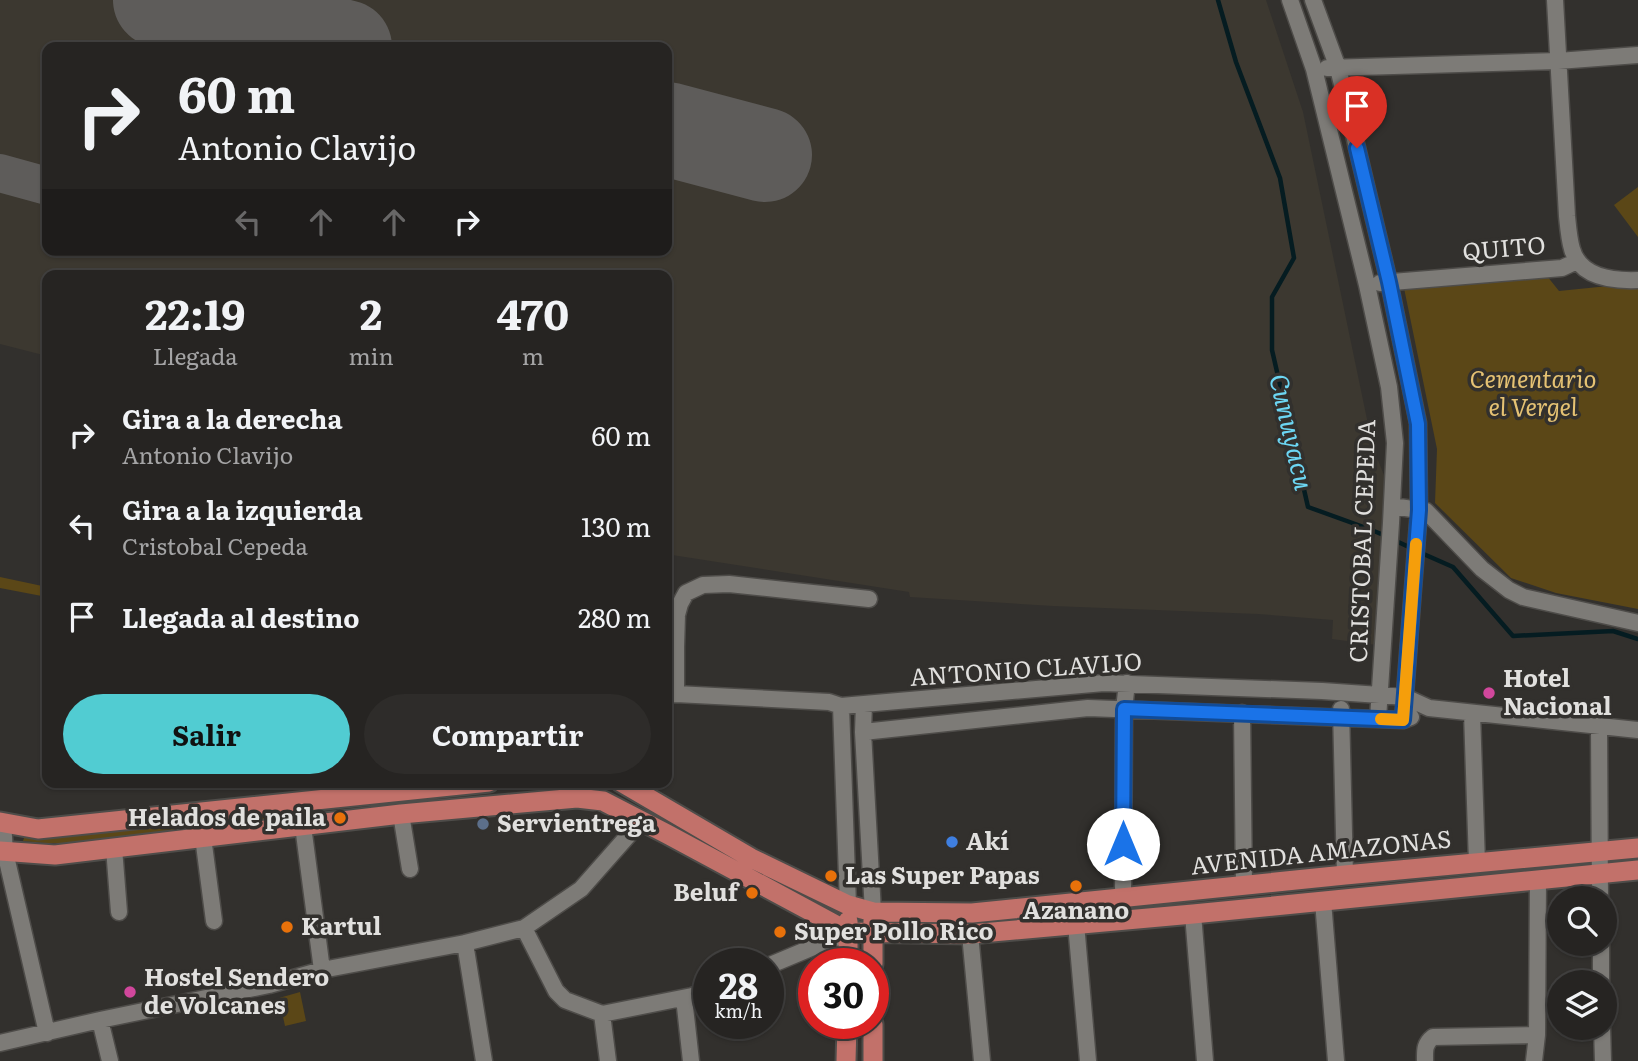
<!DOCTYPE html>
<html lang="es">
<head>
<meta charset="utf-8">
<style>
	body { margin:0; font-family:Literata,serif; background:#2e2c2a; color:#f1f3f6; height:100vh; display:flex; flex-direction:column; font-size:26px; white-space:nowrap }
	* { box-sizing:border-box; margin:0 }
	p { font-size:23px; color:#a4a4a5 }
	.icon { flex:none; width:38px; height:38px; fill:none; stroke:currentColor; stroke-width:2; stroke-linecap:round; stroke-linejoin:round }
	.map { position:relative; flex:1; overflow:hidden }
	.panel { position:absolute; left:42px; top:270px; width:630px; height:518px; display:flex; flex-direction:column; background:#262422; border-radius:14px; box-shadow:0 2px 5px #0004,0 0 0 2px #424140 }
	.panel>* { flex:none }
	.hud { position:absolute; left:42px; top:42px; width:630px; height:214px; border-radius:14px; box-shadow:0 2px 5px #0004,0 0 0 2px #424140; background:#262422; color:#f1f3f6; overflow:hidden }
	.buttons { position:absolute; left:1547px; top:886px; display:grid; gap:14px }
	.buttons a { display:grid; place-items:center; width:70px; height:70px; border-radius:50%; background:#262422; box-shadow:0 2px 5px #0004,0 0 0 2px #424140; font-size:35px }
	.speed { position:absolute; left:693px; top:948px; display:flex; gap:14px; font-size:35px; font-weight:700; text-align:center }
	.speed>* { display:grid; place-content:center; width:91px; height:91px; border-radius:50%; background:#262422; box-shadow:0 2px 5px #0004,0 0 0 2px #424140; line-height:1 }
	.speed small { font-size:18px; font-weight:400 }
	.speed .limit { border:10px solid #d22; background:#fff; color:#111 }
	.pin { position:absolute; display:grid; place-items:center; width:60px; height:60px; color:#fff; margin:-72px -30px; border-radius:50% 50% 50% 0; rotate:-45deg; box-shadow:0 0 7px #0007 }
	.pin .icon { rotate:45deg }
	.me { position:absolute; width:77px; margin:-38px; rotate:0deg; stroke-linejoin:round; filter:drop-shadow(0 0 5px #0008) }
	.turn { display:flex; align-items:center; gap:24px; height:147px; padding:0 21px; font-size:32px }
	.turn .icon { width:91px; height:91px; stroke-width:2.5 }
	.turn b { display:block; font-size:49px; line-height:60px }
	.lanes { display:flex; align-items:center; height:66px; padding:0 21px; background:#0003; justify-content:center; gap:35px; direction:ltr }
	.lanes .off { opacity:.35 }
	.eta { display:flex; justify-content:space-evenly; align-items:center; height:119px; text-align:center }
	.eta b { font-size:42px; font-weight:700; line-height:49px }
	.button { display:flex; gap:14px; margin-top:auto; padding:14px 21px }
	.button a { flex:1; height:80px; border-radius:42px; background:#51ccd2; color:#111; font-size:28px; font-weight:700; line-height:80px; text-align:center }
	.button a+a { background:#2e2c2a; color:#f1f3f6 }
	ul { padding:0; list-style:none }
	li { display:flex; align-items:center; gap:21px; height:91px; padding:0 21px }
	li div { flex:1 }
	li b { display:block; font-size:26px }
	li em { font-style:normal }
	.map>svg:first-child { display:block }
	.built { fill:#3c3830; fill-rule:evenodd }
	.green { fill:#5b4717 }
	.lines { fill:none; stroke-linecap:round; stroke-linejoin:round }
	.stream { stroke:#051c21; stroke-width:4.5 }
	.taxiway { stroke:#5e5c5a; stroke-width:38 }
	.runway { stroke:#5e5c5a; stroke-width:94 }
	.minor-casing { stroke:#4e4c49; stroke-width:19 }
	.major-casing { stroke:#4e4c49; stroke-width:23 }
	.minor { stroke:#7d7b77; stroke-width:16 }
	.major { stroke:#c2716a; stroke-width:19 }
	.route-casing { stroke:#114b97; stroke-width:18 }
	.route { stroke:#1a73e8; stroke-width:12 }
	.slow { stroke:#f59e0b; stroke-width:12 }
	.hotel-dot { fill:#d1479c; stroke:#32302d; stroke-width:2.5 }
	.food-dot { fill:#e8710a; stroke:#32302d; stroke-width:2.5 }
	.service-dot { fill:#5c6f8a; stroke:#32302d; stroke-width:2.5 }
	.shop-dot { fill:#3f7fe0; stroke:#32302d; stroke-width:2.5 }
	.labels { text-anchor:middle; stroke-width:7; stroke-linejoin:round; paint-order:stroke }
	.street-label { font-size:24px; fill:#e1e0de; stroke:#32302d }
	.park-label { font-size:24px; font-style:italic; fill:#e5c273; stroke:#32302d }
	.poi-label { font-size:24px; font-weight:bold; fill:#e1e0de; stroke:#32302d; text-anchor:start }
	.water-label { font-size:26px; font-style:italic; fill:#6cd6f3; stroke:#32302d }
</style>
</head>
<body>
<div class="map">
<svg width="1638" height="1061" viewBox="0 0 1638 1061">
	<rect width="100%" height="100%" fill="#32302d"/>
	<path class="built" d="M0,0H1266L1303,112L1373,448L1384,475L1385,544L1377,645L1332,639L1333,620L1258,614L1053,606L910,597L909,592L672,555L670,515L667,514V275H47V356L0,344ZM47,47H667V250H47Z"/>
	<path class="green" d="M1638,187V237L1614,205Z
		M1547,276L1559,291L1638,283V609L1556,593L1511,578L1435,503L1437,449L1404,288Z
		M0,577L47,587V597L0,588Z
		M301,805L302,815L73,843H44L23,841L25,835Z
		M300,992L306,1021L285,1026L279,998Z"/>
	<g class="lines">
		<path class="stream" d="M1218,0L1236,62L1280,178L1294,258L1272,297V350L1308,507L1369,529L1386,536
			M1394,540L1411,548
			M1419,552L1453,567L1513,636L1613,631L1638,639"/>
		<path class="taxiway" d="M0,173L47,186"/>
		<path class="runway" d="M160,0L345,47
			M667,129L765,155"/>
		<g class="minor-casing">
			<path id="minor" d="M1290,0L1314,69L1367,285L1389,387L1395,443L1391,523L1378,719
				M1313,0L1338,68L1389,282L1418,423L1419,510L1403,720
				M1555,0L1567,216C1568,226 1569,239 1572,249C1580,278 1613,281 1638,280
				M1327,68L1558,61L1638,55
				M1380,283L1562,268L1577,261
				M1392,506L1426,511L1482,569L1509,590L1523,597L1638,623
				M676,694V647L677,615L680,604L686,593L703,585L729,584L869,599
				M667,695L676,694L829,702L841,706L1104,683L1322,691L1380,695L1405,697L1429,708L1638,730
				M864,704L863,732L873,912
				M841,706L848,905
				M1341,709L1345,875
				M1242,713L1244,886
				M1472,713L1477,863
				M1599,726L1600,898
				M863,732L1088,708L1403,720L1411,717
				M305,801L303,826L322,970
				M401,814L410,869
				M3,822L5,852L47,1033
				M203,837L214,921
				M114,848L119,912
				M1123,898L1124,709L1127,683
				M1323,901L1336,1061
				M1193,914L1205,1061
				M1076,924L1088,1061
				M524,928L556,991L565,1000L602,1014L692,996L709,990
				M970,934L982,1061
				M465,943L484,1061
				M1601,943V982
				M768,966L849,932
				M684,998L691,1061
				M602,1014L608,1061
				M100,1020L110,1061
				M1602,1027L1603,1061
				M0,1043L100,1020L269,985L322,970L465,943L524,928L581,889L641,821
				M1425,1061C1425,1051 1424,1044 1433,1037L1537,1035
				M1534,1061L1537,1035L1538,879"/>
		</g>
		<g class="major-casing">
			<path id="major" d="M621,782L751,858L848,905L873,912L972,913L1002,910L1345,875L1638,848
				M0,822L38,829L489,782
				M0,851L55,855L401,814L577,798L603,801L667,834L849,932L970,934L1193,914L1638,870
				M873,920V964
				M848,964V921
				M846,1061L847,1024
				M873,1061V1024"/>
		</g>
		<use href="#minor" class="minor"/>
		<use href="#major" class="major"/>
	</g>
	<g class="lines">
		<g class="route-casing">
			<path id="route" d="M1123,844L1124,709L1403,720L1419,510L1418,424L1389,282L1357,148"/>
		</g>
		<use href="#route" class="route"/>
		<path class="slow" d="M1381,719L1403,720L1416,544"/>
	</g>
	<g class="hotel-dot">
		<circle cx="1489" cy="693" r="7"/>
		<circle cx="130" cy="992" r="7"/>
	</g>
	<g class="food-dot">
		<circle cx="340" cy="818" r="7"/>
		<circle cx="831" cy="876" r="7"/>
		<circle cx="1076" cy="886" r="7"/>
		<circle cx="752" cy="893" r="7"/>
		<circle cx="287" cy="927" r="7"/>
		<circle cx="780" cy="932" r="7"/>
	</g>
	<circle class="service-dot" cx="483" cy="824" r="7"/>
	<circle class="shop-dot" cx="952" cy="842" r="7"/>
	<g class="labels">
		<g class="street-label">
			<text transform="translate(1504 249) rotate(-5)" y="8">QUITO</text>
			<text transform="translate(1363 541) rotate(-88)" y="8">CRISTOBAL CEPEDA</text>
			<text transform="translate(1026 670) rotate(-4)" y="8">ANTONIO CLAVIJO</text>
			<text transform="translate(1321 853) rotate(-6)" y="8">AVENIDA AMAZONAS</text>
		</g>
		<g class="park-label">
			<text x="1533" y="388">Cementario<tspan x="1533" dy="28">el Vergel</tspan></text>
		</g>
		<g class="poi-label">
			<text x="1503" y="687">Hotel<tspan x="1503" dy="28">Nacional</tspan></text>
			<text x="326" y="826" text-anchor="end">Helados de paila</text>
			<text x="497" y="832">Servientrega</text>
			<text x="966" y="850">Akí</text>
			<text x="845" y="884">Las Super Papas</text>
			<text x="738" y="901" text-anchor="end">Beluf</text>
			<text x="1076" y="919" text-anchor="middle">Azanano</text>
			<text x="301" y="935">Kartul</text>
			<text x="794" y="940">Super Pollo Rico</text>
			<text x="144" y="986">Hostel Sendero<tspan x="144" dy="28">de Volcanes</tspan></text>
		</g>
		<g class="water-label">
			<text transform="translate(1291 432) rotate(77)" y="9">Cunuyacu</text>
		</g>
	</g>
</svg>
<div class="buttons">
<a><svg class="icon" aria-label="search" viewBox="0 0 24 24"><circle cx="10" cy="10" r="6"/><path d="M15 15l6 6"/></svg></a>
<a><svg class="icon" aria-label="layers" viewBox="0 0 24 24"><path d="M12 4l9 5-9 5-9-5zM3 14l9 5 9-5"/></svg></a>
</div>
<div class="speed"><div>28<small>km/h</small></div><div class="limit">30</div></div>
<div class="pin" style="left:1357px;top:148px;background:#d93025"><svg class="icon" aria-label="arrive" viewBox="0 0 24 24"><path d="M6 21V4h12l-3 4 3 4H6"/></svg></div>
<svg class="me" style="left:1123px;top:844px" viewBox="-20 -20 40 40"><circle r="19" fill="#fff"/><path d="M0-13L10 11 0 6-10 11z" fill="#1a73e8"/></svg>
<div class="hud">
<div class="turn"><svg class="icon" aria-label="right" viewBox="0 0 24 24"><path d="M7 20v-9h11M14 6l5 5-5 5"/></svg><div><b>60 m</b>Antonio Clavijo</div></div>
<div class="lanes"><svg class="icon off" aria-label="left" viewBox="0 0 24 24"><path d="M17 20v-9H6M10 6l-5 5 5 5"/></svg><svg class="icon off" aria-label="ahead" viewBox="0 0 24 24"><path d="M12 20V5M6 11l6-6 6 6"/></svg><svg class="icon off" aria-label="ahead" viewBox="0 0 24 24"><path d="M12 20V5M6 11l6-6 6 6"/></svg><svg class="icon" aria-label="right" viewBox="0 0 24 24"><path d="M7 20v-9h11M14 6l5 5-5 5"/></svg></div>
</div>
<section class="panel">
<div class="eta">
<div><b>22:19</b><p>Llegada</p></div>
<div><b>2</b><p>min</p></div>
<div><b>470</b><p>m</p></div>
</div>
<ul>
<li><svg class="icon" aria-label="right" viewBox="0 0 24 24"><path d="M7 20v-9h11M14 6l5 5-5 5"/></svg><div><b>Gira a la derecha</b><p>Antonio Clavijo</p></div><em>60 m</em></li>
<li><svg class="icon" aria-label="left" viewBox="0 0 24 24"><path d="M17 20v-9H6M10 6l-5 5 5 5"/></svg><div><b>Gira a la izquierda</b><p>Cristobal Cepeda</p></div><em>130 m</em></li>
<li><svg class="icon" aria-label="arrive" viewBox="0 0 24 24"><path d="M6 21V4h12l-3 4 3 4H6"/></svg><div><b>Llegada al destino</b></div><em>280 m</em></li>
</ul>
<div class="button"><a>Salir</a><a>Compartir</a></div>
</section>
</div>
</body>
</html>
